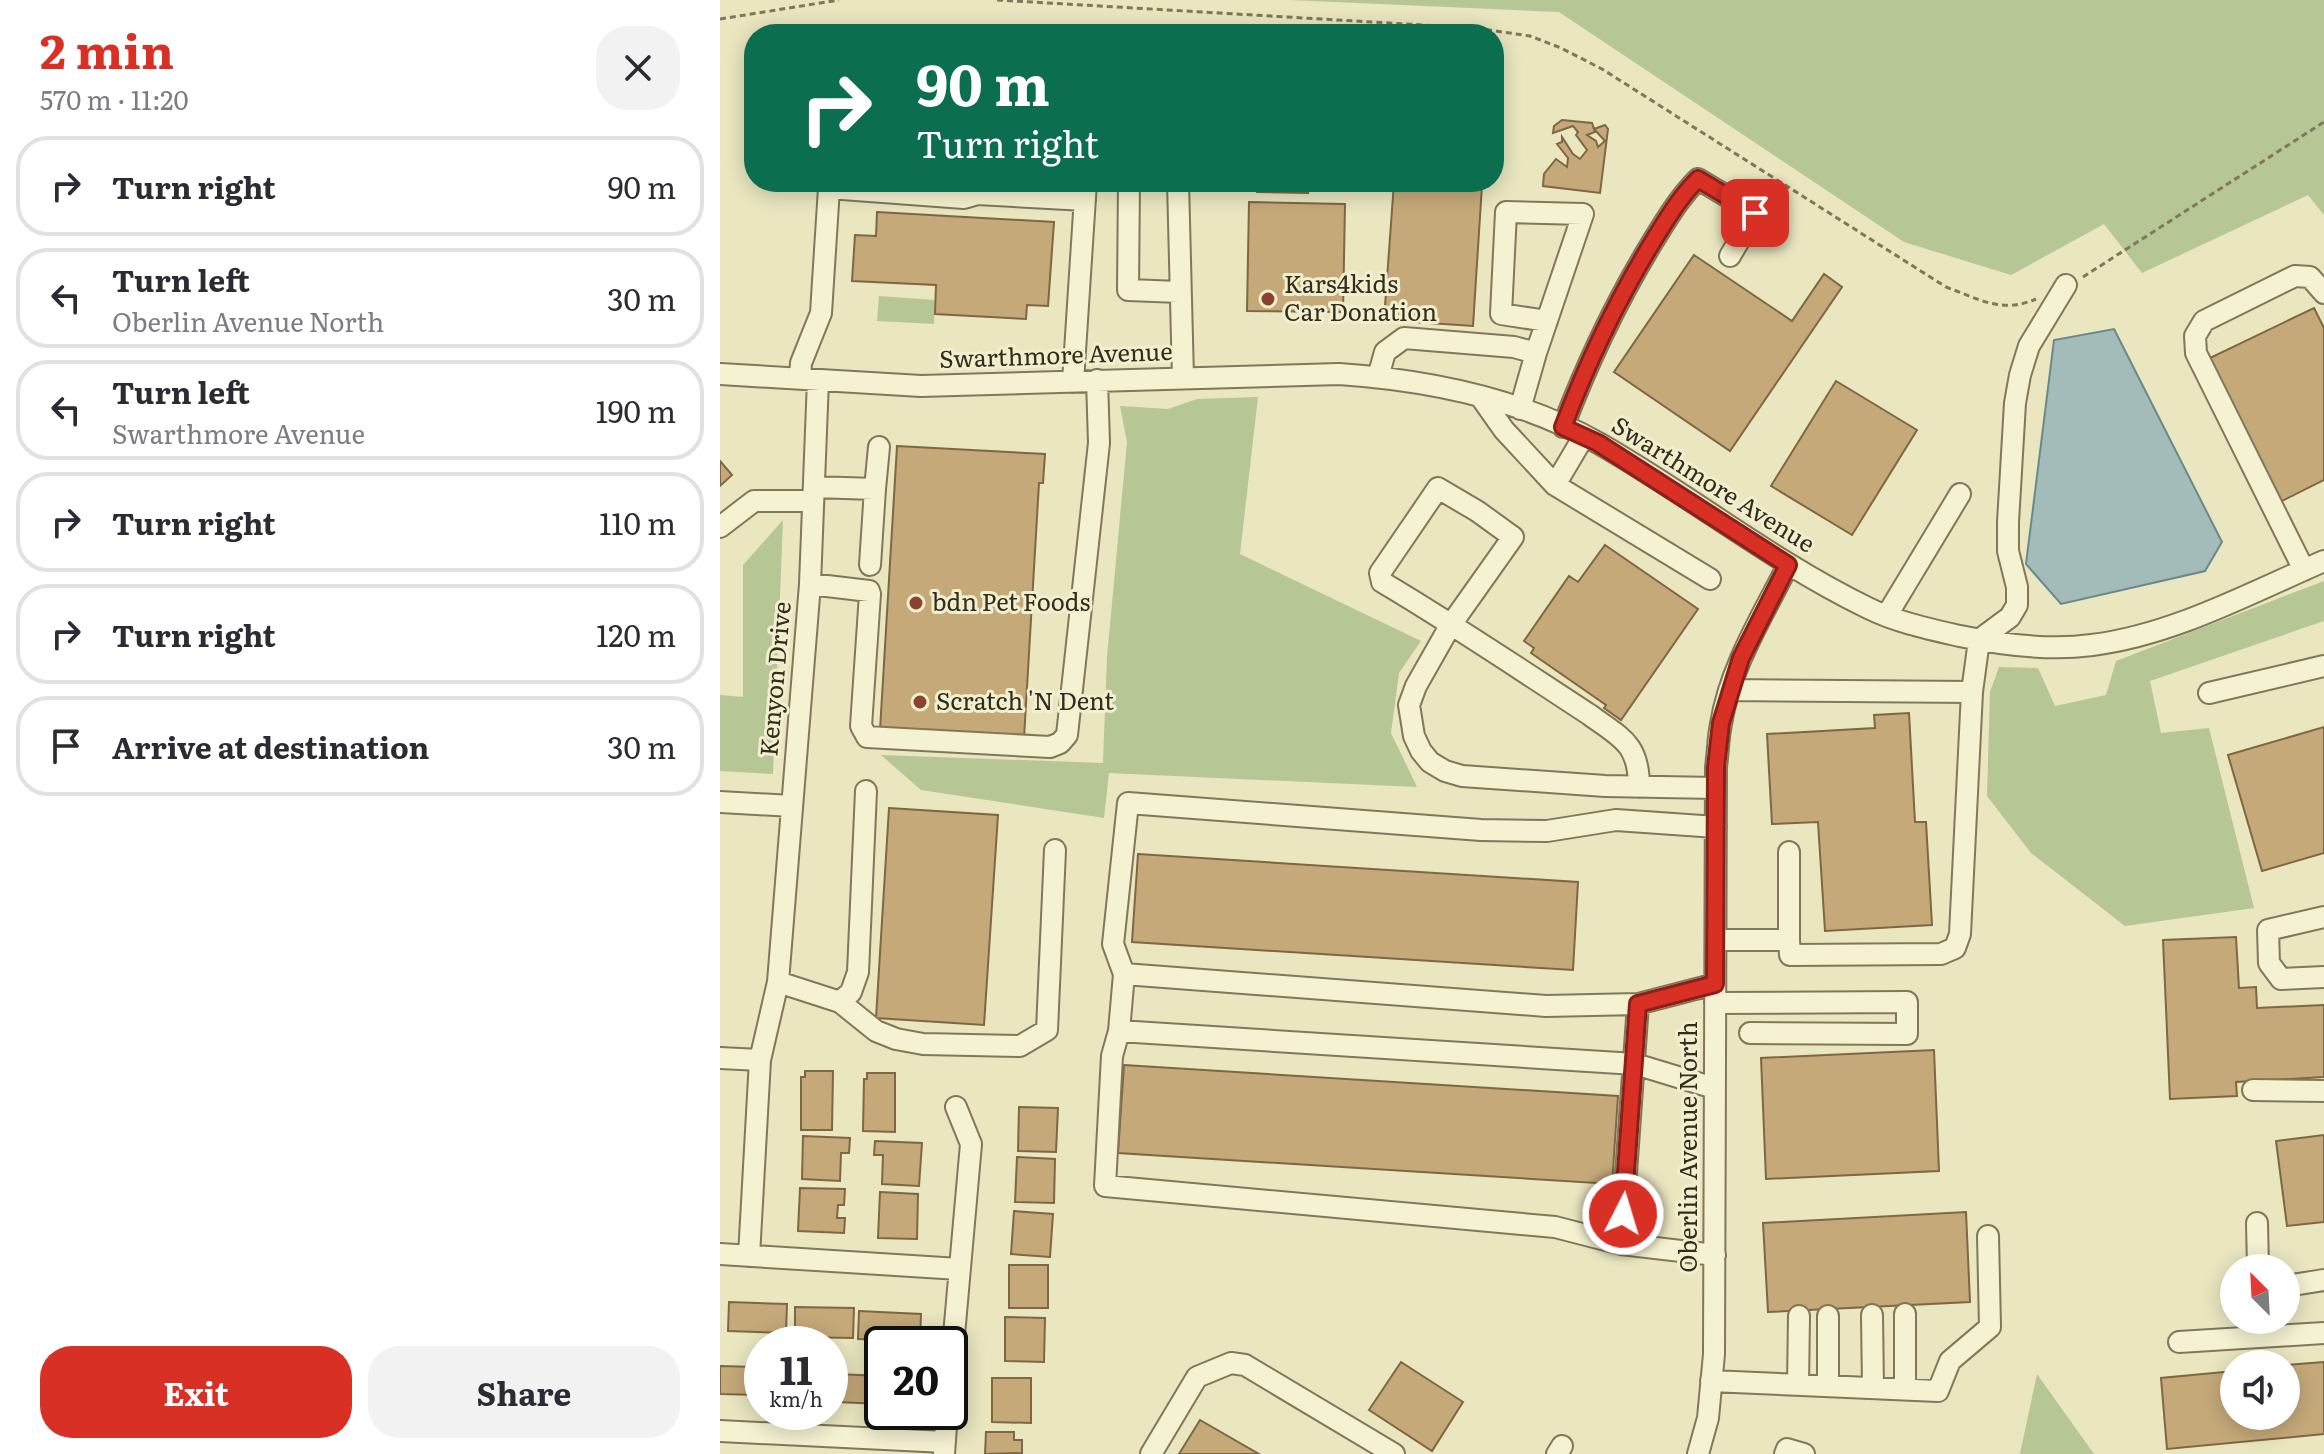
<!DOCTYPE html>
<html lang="en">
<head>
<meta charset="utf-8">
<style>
	body { margin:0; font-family:Literata,serif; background:#f2f2f3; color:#2b2b33; height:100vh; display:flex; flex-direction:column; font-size:30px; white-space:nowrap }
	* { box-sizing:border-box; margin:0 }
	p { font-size:26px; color:#7c7c81 }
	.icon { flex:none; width:44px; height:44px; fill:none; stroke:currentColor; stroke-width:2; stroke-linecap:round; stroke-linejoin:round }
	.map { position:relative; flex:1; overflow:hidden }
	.sheet { display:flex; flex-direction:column; background:#fff; width:720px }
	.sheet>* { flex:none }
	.banner { position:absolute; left:24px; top:24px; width:760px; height:168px; border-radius:32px; box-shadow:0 4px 20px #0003; background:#0b6e4f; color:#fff; overflow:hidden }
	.needle { width:52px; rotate:336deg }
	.tools { position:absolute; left:1500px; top:1254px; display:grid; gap:16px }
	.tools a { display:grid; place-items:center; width:80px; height:80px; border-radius:50%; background:#fff; box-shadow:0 4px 20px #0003; font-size:40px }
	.speed { position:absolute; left:24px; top:1326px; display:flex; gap:16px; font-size:40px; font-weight:700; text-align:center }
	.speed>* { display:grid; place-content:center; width:104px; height:104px; border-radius:50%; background:#fff; box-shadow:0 4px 20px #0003; line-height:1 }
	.speed small { font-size:20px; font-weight:400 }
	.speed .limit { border:4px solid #111; border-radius:12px; background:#fff; color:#111 }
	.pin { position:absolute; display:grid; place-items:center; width:68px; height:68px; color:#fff; margin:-34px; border-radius:16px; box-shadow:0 4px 12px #0006 }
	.me { position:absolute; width:88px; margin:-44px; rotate:5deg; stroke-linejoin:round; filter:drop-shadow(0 0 6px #0008) }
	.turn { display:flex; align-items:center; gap:28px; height:168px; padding:0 40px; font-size:36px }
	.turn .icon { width:104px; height:104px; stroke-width:2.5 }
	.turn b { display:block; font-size:56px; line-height:68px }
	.round { display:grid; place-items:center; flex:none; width:84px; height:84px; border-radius:32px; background:#f2f2f3 }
	.head { display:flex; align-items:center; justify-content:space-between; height:136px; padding:0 40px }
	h1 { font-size:48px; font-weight:700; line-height:60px; color:#d93025 }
	.cta { display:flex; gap:16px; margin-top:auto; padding:16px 40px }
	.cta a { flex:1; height:92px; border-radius:32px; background:#d93025; color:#fff; font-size:32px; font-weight:700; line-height:92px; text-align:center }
	.cta a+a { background:#f2f2f3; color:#2b2b33 }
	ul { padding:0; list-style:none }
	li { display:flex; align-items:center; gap:24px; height:100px; margin:0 16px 12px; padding:0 24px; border:4px solid #e1e1e2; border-radius:32px }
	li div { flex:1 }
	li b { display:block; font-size:30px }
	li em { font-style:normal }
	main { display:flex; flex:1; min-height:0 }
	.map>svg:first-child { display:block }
	.green { fill:#b6c695 }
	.water { fill:#a3bcba; stroke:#6b8988; stroke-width:2 }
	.building { fill:#c5a979; stroke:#7e6742; stroke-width:2 }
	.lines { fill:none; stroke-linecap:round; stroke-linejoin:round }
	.minor-casing { stroke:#81775a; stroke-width:24 }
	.path { stroke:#81775a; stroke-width:3; stroke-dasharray:6 4; stroke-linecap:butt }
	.minor { stroke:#f5f2d2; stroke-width:20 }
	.route-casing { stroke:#8d1f18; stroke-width:20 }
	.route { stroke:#d93025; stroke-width:14 }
	.poi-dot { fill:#8b422f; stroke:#f2efcf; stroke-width:3 }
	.labels { text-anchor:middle; stroke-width:6; stroke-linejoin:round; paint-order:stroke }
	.poi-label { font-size:24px; fill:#322c1d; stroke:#f2efcf; text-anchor:start }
	.street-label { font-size:24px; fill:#322c1d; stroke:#f2efcf }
</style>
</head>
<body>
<main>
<section class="sheet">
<div class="head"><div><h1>2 min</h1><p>570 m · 11:20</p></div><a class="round"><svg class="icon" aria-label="close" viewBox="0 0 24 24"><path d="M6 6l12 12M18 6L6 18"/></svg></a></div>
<ul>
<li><svg class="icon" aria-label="right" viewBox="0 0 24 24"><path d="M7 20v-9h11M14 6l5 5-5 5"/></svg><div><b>Turn right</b></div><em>90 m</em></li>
<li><svg class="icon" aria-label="left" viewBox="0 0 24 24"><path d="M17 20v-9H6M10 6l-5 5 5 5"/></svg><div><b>Turn left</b><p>Oberlin Avenue North</p></div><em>30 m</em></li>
<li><svg class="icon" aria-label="left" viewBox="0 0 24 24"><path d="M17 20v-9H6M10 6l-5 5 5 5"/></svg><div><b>Turn left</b><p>Swarthmore Avenue</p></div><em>190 m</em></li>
<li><svg class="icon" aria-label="right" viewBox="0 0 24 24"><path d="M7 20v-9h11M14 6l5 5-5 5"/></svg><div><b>Turn right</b></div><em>110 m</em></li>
<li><svg class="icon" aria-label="right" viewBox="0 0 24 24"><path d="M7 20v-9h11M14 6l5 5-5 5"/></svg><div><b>Turn right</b></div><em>120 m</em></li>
<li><svg class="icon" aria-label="arrive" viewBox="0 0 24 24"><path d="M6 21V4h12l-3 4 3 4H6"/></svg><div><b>Arrive at destination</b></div><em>30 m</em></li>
</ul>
<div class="cta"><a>Exit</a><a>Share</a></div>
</section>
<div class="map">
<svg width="1604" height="1454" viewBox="0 0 1604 1454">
	<rect width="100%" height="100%" fill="#e9e6c0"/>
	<path class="green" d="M569,0H1604V215L1588,195L1422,273L1384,224L1291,275L1184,242L839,12Z
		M159,296L215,300L214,324L157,321Z
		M538,397L520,554L701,641L679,673L671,733L697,787L389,773L384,818L201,790L161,755L383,763L387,657L407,442L400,406L448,409L477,399Z
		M63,520L53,774L0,771V695L23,697V565Z
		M1604,581V621L1430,681L1441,733L1489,728L1534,908L1405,926L1311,853L1267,796L1270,692L1279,667L1318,668L1335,706L1386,695L1396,661Z
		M1317,1374L1374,1454H1300Z"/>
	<path class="water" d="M1394,329L1502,542L1485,571L1341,604L1306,564L1334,340Z"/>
	<path class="building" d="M842,120L872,123L875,132L867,135L876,141L878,147L885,141L874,129L885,125L888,129L880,193L823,186L824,174L836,159L847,167L848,158L837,144L842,142V137L853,154L860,159L867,150L856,135L858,132L853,126L833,133L834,126Z
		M537,182H588V193L537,192Z
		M674,182L762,185L753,326L664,320Z
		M529,202L625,204L623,312L527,311Z
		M157,212L334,222L328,306L307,305L306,319L215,314L216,285L132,281L135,235L156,236Z
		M974,255L1072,321L1104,274L1122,287L1010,451L894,372Z
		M1594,308L1604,328V480L1560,502L1490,358Z
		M1116,381L1197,430L1132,535L1051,486Z
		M177,446L325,454L323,483H319L304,738L160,730Z
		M0,461L12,475L0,486Z
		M885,545L978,609L901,720L884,708L886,705L811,653L814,648L804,641L849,576L858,582Z
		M1189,713L1195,822H1206L1212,925L1105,931L1098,822L1052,824L1047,734L1155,728L1154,715Z
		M1604,727V853L1542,871L1508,755Z
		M169,808L278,815L264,1025L156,1018Z
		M418,854L858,882L853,970L412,942Z
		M1516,937L1519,988L1536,987L1537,1008L1604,1005V1077L1516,1082L1517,1096L1450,1099L1443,940Z
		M1214,1050L1219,1171L1046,1179L1041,1058Z
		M404,1065L898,1096L892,1184L398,1153Z
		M85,1071H113L112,1130H81V1077H85Z
		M147,1073H175V1132L143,1131L144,1079H147Z
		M299,1107L338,1108L336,1152L298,1151Z
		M1604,1135V1222L1567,1226L1556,1141Z
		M83,1136L130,1138L129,1153H121L120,1181L82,1179Z
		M155,1141L202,1143L199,1186L162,1184L163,1155H154Z
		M297,1157L335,1159L334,1203L295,1202Z
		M80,1188L125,1189L124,1205H118L117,1218H125L124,1233L78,1231Z
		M160,1192L198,1194L197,1239L158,1238Z
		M294,1211L333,1214L330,1257L291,1254Z
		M1246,1212L1250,1302L1048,1312L1043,1223Z
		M289,1265H328V1308H289Z
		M9,1302L67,1304L66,1333L8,1331Z
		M75,1307L134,1308L133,1338L75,1337Z
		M139,1311L201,1314L200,1341L138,1339Z
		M285,1317L325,1318L324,1362L285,1361Z
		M681,1362L743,1402L712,1451L649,1410Z
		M1604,1362V1434L1447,1449L1441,1378L1514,1371V1416H1566V1365Z
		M0,1366L38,1367V1395L0,1394Z
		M117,1374L162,1376V1404L116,1402Z
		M272,1378H311V1423L272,1422Z
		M480,1420L539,1454H459Z
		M266,1432H294V1440H302V1453L265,1454Z"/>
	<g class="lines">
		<g class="minor-casing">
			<path id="minor" d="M409,182L408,290L459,292
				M458,182L463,378
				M816,353L863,214L786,212L781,314L827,321
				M0,374L201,386L619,374C708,380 802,399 880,444C971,496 1053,562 1148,608C1176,622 1209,629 1240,636C1283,645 1328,651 1372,645C1453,635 1530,593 1604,561
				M658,377L665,352L684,338L794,347L816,353L800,409
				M80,378L81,363L101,313L109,188L244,198L258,194L365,200
				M353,382L366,182
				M760,396L784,430L835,485L990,579
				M843,427C868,361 898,298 935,238C948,217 960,197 978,179L1035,213L1010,256
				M835,485L864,436
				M94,487L155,489L150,565
				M155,489L159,447
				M0,527L34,501H93
				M1584,570L1476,353L1475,336L1484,321L1575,276L1590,277L1604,293
				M90,584L149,591L150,594L141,726L147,737L330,747L340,743L347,735L379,443L377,380
				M1167,615L1240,494
				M1009,690L1252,692L1259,640L1290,617L1297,605V587L1288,551V522L1295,403L1300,375L1309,346L1346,285
				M1489,693L1604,666
				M919,787C919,743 901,738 870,715C801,670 733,624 662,582L660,573L718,488L757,511L793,537L730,626L696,686L689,705L694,736L701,751L710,762L725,771L742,776L885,786L996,788
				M0,802L72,806
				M1069,852V940
				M1604,917L1548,930L1549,963L1561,979L1604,977
				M996,940H1069L1070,955L1221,954L1235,948L1240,934L1252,692
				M58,982L120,1002L156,1031L176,1039L203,1044L300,1046L327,1030L335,850
				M995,984L918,1004L826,1006L404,974L393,944L408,803L761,830L827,831L896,820L996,827
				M120,1002L131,992L138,972L146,791
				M995,1003L1187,1002V1034L1030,1033
				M399,1031L404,974
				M0,1058L40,1060
				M994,1088L915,1064L399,1031L392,1056L385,1186L835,1227L901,1244L995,1255
				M1533,1090L1604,1091
				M1537,1223L1538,1268
				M901,1244L918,1004
				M0,1254L239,1269
				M29,1256L40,1060L58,982L90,584L98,380
				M1566,1286L1604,1280
				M1185,1314V1389
				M1152,1315L1153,1388
				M1459,1342L1604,1333
				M230,1380L251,1144L236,1107
				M991,1381L1218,1391L1230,1361L1270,1327L1268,1236
				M1078,1385L1079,1316
				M1108,1386V1316
				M0,1431L225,1442
				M224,1454L227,1412
				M431,1454L477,1377L511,1363L525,1365L674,1454
				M837,1454L842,1446
				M978,1454L988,1418L994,1354L996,767C998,753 998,738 1001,724C1010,667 1043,615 1068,565
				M1065,1454L1067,1449L1084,1454"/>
		</g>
		<path class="path" d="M277,0L755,28L810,36L841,48L882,69L1226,287C1259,299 1281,314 1316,299
			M0,19L119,0
			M1363,277L1604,122"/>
		<use href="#minor" class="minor"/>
	</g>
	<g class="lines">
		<g class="route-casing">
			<path id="route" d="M903,1214L918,1004L995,984L996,767L1001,723L1021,658L1068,565L878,443L843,427C868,361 898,298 935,238C948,217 960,197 978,179L1035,213"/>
		</g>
		<use href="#route" class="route"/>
	</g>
	<g class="poi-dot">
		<circle cx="548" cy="299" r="8"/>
		<circle cx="196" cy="603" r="8"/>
		<circle cx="200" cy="702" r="8"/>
	</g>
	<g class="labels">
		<g class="poi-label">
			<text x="564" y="293">Kars4kids<tspan x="564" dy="28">Car Donation</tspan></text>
			<text x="212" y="611">bdn Pet Foods</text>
			<text x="216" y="710">Scratch 'N Dent</text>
		</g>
		<g class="street-label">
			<text transform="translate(336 356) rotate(-2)" y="8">Swarthmore Avenue</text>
			<text transform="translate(993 485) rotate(32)" y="8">Swarthmore Avenue</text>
			<text transform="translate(56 679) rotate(-85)" y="8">Kenyon Drive</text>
			<text transform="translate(969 1147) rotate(-90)" y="8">Oberlin Avenue North</text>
		</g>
	</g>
</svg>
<div class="tools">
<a><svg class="needle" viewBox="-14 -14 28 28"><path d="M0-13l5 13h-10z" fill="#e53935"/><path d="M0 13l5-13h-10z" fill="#7c7c81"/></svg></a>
<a><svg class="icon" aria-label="sound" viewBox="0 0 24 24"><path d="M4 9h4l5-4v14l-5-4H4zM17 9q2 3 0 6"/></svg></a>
</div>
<div class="speed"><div>11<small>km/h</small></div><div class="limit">20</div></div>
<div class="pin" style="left:1035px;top:213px;background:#d93025"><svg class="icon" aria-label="arrive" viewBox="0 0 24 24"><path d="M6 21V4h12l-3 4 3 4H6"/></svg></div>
<svg class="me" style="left:903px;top:1214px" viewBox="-20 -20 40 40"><circle r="17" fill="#d93025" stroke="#fff" stroke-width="3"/><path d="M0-11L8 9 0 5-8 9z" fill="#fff"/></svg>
<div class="banner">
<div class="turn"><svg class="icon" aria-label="right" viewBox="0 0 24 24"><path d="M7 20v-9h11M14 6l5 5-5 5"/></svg><div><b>90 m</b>Turn right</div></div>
</div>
</div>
</main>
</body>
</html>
